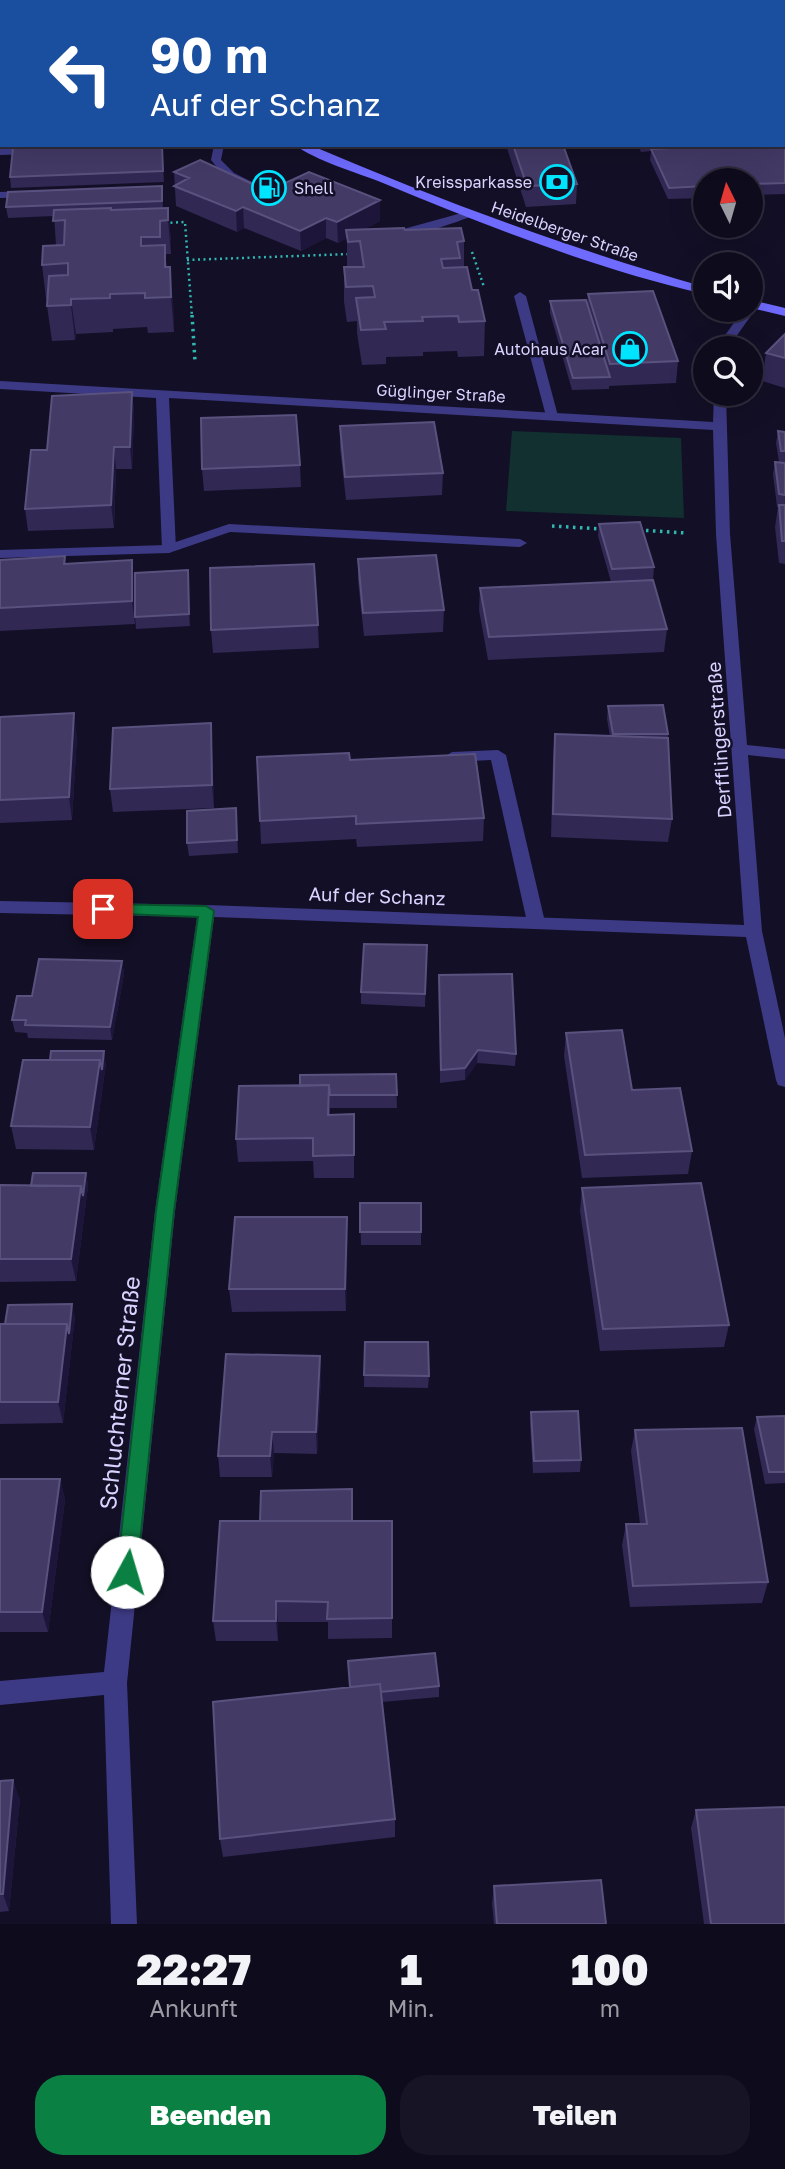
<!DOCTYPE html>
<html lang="de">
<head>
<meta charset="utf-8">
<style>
	body { margin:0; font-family:"Golos Text",sans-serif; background:#171425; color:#f1f3f6; height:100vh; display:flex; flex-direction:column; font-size:26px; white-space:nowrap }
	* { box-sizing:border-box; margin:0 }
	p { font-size:23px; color:#9b9ba3 }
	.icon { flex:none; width:38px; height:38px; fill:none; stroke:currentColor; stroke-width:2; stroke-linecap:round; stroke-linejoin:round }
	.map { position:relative; height:1924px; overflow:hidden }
	.panel { display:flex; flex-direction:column; background:#0e0b1c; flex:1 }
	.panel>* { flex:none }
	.hud { position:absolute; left:0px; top:0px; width:786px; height:147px; box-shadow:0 7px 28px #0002,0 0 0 2px #2e2b3b; background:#1a4fa0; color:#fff; overflow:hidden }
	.needle { width:46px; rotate:355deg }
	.controls { position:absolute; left:693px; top:168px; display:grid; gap:14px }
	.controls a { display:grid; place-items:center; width:70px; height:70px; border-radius:50%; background:#0e0b1c; box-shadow:0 7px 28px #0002,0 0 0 2px #2e2b3b; font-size:35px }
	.pin { position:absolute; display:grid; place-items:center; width:60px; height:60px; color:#fff; margin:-30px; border-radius:14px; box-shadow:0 4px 10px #0006 }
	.me { position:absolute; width:77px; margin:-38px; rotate:6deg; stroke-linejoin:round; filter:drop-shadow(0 0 5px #0008) }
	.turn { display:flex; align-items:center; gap:24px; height:147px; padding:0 35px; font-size:32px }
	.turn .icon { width:91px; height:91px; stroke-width:2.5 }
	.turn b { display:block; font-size:49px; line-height:60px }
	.eta { display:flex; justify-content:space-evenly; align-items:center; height:119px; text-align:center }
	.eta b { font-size:42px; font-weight:800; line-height:49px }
	.action { display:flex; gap:14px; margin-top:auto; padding:14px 35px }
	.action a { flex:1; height:80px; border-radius:28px; background:#0b8043; color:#fff; font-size:28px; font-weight:800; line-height:80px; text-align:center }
	.action a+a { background:#171425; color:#f1f3f6 }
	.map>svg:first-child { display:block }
	.green { fill:#12302f }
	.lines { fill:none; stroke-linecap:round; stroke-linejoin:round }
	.path-far1 { stroke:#2fb8b0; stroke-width:2.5; stroke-dasharray:2 3.5; stroke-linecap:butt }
	.path { stroke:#2fb8b0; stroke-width:3.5; stroke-dasharray:2.5 4.5; stroke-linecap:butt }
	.lane { fill:#3d3a85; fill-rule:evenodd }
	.street { fill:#3d3a85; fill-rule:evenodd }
	.secondary { fill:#6f6bff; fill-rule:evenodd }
	.wall { fill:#312854 }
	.shaded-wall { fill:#1d163a }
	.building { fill:#433a66; stroke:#5a527e; stroke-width:2 }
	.route { fill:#0b8043; stroke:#07532c; stroke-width:2 }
	.labels { text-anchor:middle; stroke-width:5; stroke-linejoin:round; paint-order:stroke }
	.far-poi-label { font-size:16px; fill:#d9d4ff; stroke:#130f26; text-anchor:end }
	.far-street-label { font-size:16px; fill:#d9d4ff; stroke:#130f26 }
	.street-label { font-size:19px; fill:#d9d4ff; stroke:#130f26 }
	.near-street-label { font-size:23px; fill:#d9d4ff; stroke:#130f26 }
</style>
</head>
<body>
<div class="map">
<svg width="785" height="1924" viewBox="0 0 785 1924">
	<rect width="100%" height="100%" fill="#130f26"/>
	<path class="green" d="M512,431L681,438L684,518L506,511Z"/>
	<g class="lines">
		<path class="path-far1" d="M82,2L87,0
			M165,223L185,222L192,317
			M472,252L484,287
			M187,260L350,254"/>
		<path class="path" d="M192,315L195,361
			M552,526L602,529
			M639,530L686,533"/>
		<path class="lane" d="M214,145H224L221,160L234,173L252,182V186C235,187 221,173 211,160Z
			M0,149L35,148L40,151L35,154L0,155Z
			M0,192L31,191L36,194L31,197L0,198Z
			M469,211L475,214L473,216C455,222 404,243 389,233Z
			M520,292L526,296L558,416L557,419H547L546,416L514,296Z
			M229,524L520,539L527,543L520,547L230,532L169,553L0,558V550L167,545Z
			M498,750L506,755L545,922L536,928L527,922L491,760L452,762L444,757L452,752Z"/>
		<path class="street" d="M751,307L755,310L728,348H716L743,310H751Z
			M0,381L713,422L714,394H726L730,534L747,745L785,749V759L748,755L762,931L785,1038V1087L778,1085L776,1080L746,937L214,917L175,1211L127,1683L137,1924H111L104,1695L0,1705V1681L104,1672L155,1211L197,917L0,913V901L206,905L744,925L716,534L713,430L169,398L176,549L169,553L162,549L156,398L0,389Z"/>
		<path class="secondary" d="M21,0H33L20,2Z
			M2,5V11L0,12V6Z
			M295,145H310C439,200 570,249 705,287V294C595,269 487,226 383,183C358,173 314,160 295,145Z
			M751,300L785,308V316L751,308Z"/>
	</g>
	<path class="wall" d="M146,0H214V1L280,2H146Z
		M457,0H554L534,2H458Z
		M562,0H625V2H562Z
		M652,0H714V2H653Z
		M769,0H785V21H784V2H770Z
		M784,98H785V194L751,195V180H705V198L668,199L650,160L651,151L641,152L638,145H694L693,147H698L697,145H784Z
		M162,145L164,182L11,188L10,177Z
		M506,145H563L577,184L576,204L526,207Z
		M174,172L268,191L380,200V221L363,230H405L464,241V267L485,321L484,356L458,357L457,351L423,352V356L386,357V364L362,365L357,333V321L347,322L344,302V267H347V238L338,243L326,238L301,251L244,228L237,232L176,206Z
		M162,186L163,208H168L171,241V254H165L167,267L173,302L174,332L148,333L147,327L113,329V332L76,334L75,340L52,341L47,306V299H46L42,265L56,245L54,216L8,218L6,207Z
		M588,294L678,361L676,383L609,386V389L572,390L550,313V301L587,304Z
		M785,334V388L762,381L766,353Z
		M132,392L134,414L132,469H116L114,528L28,531L25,509L47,450Z
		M340,426L443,473L442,495L346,500L340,448Z
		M778,431L785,432V564L779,563L775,527L778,507H777L773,474L775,462H779L776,443Z
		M300,465L301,487L204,491L202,469Z
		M599,524L654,567L653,580L611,582L598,536Z
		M65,556L66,564L132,560L134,582L135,624L0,631V560Z
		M358,559L444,610L443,632L364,636L358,581Z
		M188,570L190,626L136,629L135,617Z
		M480,588L667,629L664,652L488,660L479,610Z
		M318,625L319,648L213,653L211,630Z
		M608,706L668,734L672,819L668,842L551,837L553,757L555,734L610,736L607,719Z
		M0,717L77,736L72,820L0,823Z
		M212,746L214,808L113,812L110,789Z
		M350,760L484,818L483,841L357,847L356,839L261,844L260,821Z
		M236,808L238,853L189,856L187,843Z
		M427,945L425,1007L361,1004V992Z
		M122,961L124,974L112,1040L28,1038L27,1033L15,1032L12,1020L32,996Z
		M439,975L516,1054L515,1066L477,1063L465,1080L440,1083Z
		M566,1033L632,1090L692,1151L688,1174L582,1178L564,1056Z
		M106,1063L94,1150L16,1149L11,1126Z
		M396,1074L397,1108H330V1115L354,1114V1178H314L313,1161L238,1162L236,1139L300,1086Z
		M86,1173L88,1186L76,1281L0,1282V1185L31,1186Z
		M582,1188L729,1325L724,1347L600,1351L580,1211Z
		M360,1203L421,1232V1245H361Z
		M347,1217L346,1311L232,1312L229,1289Z
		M75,1317L63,1423L0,1424V1324Z
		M320,1356L321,1378L317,1454L274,1453L272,1477H220L218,1456Z
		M364,1375L429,1376L428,1388L364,1387Z
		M531,1412L581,1460L580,1472L533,1473L530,1424Z
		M785,1416V1483L765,1484L754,1429L757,1417Z
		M635,1430L768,1582L762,1603L630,1607L622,1545L626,1524H640L631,1451Z
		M0,1479H60L65,1500L48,1632H0Z
		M353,1521H392V1638L328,1639V1622H278V1641H216L213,1621Z
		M348,1661L439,1686V1697L382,1702L395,1819V1837L223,1857L220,1839L350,1687Z
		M0,1781L20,1799L9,1911L0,1912Z
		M696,1810L785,1924H704L691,1828Z
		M494,1886L606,1924H494L492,1903Z"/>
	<path class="shaded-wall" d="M380,200V221L348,238L346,230L347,238L338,243L337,222Z
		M243,207L244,228L237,232L236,211Z
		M168,208L171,241V254L168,220Z
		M326,218V238L301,251L300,231Z
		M170,267L173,302L174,332L171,297Z
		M71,299L76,334L75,340L71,305Z
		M132,392L134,414L132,469L130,447Z
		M114,447L116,469L114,528L111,505Z
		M132,560L134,582L135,624L132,601Z
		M188,570L189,583L190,626L189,614Z
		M74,713L77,736L72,820L69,797Z
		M211,723L212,746L214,808L212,785Z
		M122,961L124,974L112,1040L110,1027Z
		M478,1050L477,1063L465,1080V1068Z
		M104,1051L106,1063L94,1150L90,1127L100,1060Z
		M86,1173L88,1186L76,1281L71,1259L81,1186Z
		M347,1217L348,1240L346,1311L345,1289Z
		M72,1304L75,1317L63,1423L58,1402L67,1324Z
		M320,1356L321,1378L317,1454L316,1432Z
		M272,1432L274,1453L272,1477L270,1456Z
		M60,1479L65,1500L48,1632L42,1612Z
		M276,1601L278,1622V1641L276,1621Z
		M13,1780L20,1799L9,1911L3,1894Z"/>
	<path class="building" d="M161,0H214V2H162Z
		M236,0H280V2L214,1Z
		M345,0H438V2H346Z
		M784,98H785V133H784Z
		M784,143H785V183L751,184V180H705V186L669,188L651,149L739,145H784Z
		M91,145H162L163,171L10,177L13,148Z
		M513,145H563L577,184L527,186Z
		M200,160L268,191L309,172L380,200L337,222L326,218L300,231L243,207L236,211L174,186L189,178L174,172Z
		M162,186V201L6,207L8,192Z
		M111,208V210L168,208V220L160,221V237H141V246L165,245V267H170L171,297L145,298V293L110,294V298L71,299V305L47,306L49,276L68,275V263L42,265L43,246L64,245L65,220L53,221L54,210Z
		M404,228L405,230L461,228L464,241L457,242L460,258L441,259L443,268L467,267L472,290H478L485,321L459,322L458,316L422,317L423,321L384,322L386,329L361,330L356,298L375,297L373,286L346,287L344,267H364L360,241L348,242L346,230Z
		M653,291L678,361L610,364L588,294Z
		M586,300L610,377L573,378L550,301Z
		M785,334V358L766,353Z
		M132,392L130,447H114L111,505L25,509L31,450H47L52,396Z
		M296,415L300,465L202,469L201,418Z
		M434,422L443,473L345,477L340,426Z
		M778,431L785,432V451H781Z
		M775,462L785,463V495L779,494Z
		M779,505H785V541H782Z
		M640,522L654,567L612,569L599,524Z
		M436,555L444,610L363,613L358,559Z
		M65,556L64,564L132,560V601L0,608V560Z
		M314,564L318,625L211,630L210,568Z
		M188,570L189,614L135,617V573Z
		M653,580L667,629L489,637L480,588Z
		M663,705L668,734H613L608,706Z
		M74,713L69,797L0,800V717Z
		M211,723L212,785L110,789L113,728Z
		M555,734L668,738L672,819L553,814Z
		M349,753L350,760L475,754L484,818L356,824V816L260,821L257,757Z
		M236,808L237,840L187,843V811Z
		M364,944L427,945L425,994L361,992Z
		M39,959L122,961L110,1027L25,1025L26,1020H12L17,996H32Z
		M512,974L516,1054L478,1050L465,1068L441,1070L439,975Z
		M622,1030L632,1090L680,1088L692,1151L585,1155L566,1033Z
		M51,1051H104L102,1070L100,1060H50Z
		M23,1060H100L90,1127L11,1126Z
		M396,1074L397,1095H330L329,1085L300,1086V1075Z
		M329,1085L328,1115L354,1114V1155L313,1156V1138L236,1139L239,1086Z
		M33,1173H86L83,1196L81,1186H31Z
		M701,1183L729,1325L603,1329L582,1188Z
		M0,1185L81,1186L71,1259H0Z
		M360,1203H421V1232H360Z
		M235,1217H347L345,1289H229Z
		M72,1304L69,1334L67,1324H5L8,1305Z
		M0,1324H67L58,1402H0Z
		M365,1342H428L429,1376L364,1375Z
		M226,1354L320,1356L316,1432H272L270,1456H218Z
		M578,1411L581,1460L534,1461L531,1412Z
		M785,1416V1472H769L757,1417Z
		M742,1428L768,1582L633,1586L626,1524H647L635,1430Z
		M0,1479H60L42,1612H0Z
		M352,1489V1521H260L261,1491Z
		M220,1521H392V1618L327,1619L328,1602L276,1601V1621H213Z
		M435,1653L439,1686L381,1692L380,1684L350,1687L348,1661Z
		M380,1684L395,1819L220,1839L213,1702Z
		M13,1780L3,1894H0V1781Z
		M785,1807V1924H711L696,1810Z
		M601,1880L606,1924H497L494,1886Z"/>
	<path class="route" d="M103,904L206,906L214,911L174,1211L137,1572L134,1579L127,1582L120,1579L117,1572L156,1211L198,917L98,913L95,909Z"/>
	<defs>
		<g id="bank-ring" transform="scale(1.75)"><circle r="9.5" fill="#130f26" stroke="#00e5ff" stroke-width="1.5"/><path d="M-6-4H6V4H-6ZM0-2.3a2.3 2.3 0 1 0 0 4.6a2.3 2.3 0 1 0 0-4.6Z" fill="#00e5ff"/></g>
		<g id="fuel-ring" transform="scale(1.75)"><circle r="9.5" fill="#130f26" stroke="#00e5ff" stroke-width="1.5"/><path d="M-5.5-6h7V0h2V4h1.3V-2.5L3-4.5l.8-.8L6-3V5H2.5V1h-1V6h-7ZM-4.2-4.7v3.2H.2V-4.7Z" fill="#00e5ff"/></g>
		<g id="shop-ring" transform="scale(1.75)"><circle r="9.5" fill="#130f26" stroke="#00e5ff" stroke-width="1.5"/><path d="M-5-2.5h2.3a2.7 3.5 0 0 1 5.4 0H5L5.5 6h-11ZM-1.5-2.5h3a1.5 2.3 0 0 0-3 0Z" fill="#00e5ff"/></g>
	</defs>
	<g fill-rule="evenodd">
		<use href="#bank-ring" x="557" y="182"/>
		<use href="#fuel-ring" x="269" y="188"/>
		<use href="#shop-ring" x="630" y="349"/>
	</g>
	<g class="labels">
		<g class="far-poi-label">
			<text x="532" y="188">Kreissparkasse</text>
			<text x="294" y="194" text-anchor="start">Shell</text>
			<text x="606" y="355">Autohaus Acar</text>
		</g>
		<g class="far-street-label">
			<text transform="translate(565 231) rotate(19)" y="6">Heidelberger Straße</text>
			<text transform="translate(441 393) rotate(3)" y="6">Güglinger Straße</text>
		</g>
		<g class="street-label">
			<text transform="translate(719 740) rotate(-94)" y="7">Derfflingerstraße</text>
			<text transform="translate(377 896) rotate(2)" y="7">Auf der Schanz</text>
		</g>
		<g class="near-street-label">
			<text transform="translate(120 1393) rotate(-84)" y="8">Schluchterner Straße</text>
		</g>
	</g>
</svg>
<div class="controls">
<a><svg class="needle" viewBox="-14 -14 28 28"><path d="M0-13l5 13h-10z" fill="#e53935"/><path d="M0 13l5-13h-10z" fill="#9b9ba3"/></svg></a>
<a><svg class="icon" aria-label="sound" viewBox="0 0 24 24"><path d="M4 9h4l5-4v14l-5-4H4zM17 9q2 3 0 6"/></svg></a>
<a><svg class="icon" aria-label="search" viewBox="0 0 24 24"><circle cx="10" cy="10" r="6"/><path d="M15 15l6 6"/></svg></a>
</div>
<div class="pin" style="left:103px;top:909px;background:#d93025"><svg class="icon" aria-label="arrive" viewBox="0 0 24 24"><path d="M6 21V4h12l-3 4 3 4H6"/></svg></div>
<svg class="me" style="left:127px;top:1572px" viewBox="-20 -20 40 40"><circle r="19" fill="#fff"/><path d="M0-13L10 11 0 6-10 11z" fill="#0b8043"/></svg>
<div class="hud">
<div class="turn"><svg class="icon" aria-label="left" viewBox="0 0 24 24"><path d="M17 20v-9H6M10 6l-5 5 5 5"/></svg><div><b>90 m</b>Auf der Schanz</div></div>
</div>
</div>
<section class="panel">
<div class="eta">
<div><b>22:27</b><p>Ankunft</p></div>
<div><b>1</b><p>Min.</p></div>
<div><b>100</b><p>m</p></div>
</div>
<div class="action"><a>Beenden</a><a>Teilen</a></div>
</section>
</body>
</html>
